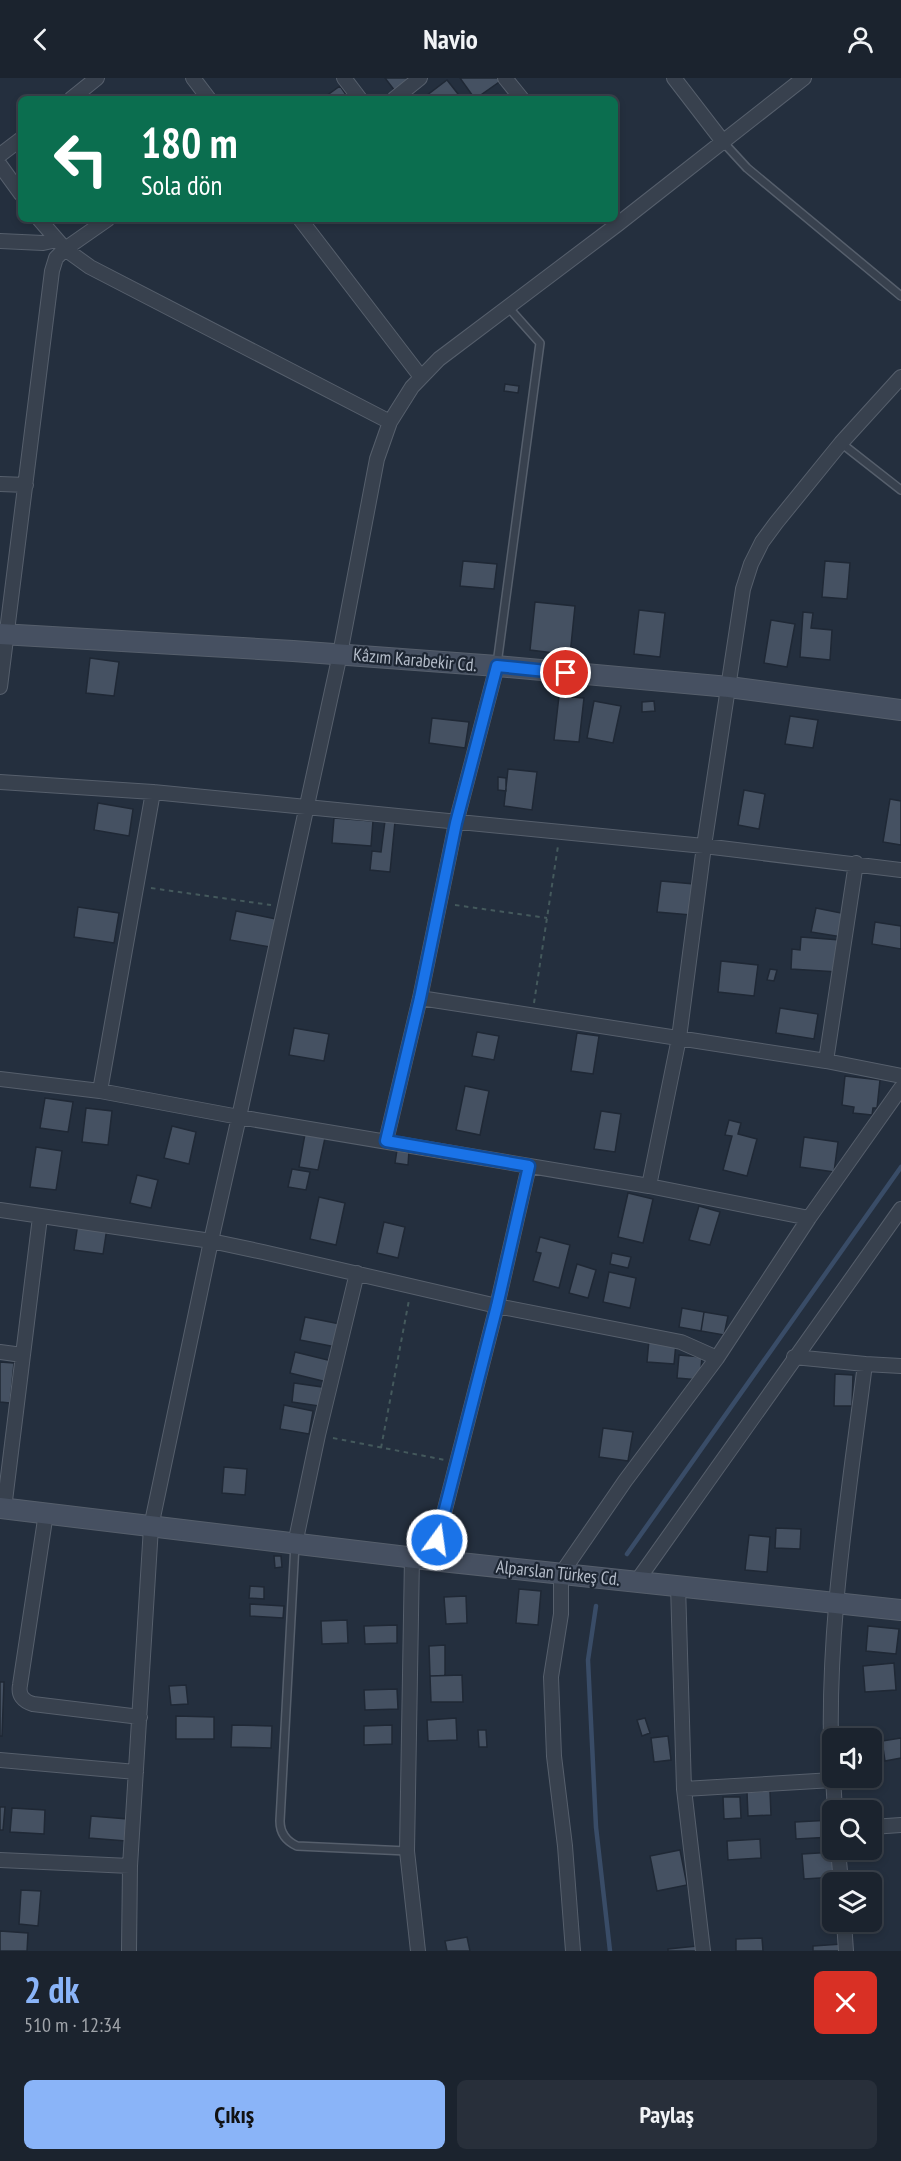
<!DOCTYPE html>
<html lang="tr">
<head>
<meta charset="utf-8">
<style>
	body { margin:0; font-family:"PT Sans Narrow",sans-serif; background:#282f3a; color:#f1f3f6; height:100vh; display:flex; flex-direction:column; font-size:22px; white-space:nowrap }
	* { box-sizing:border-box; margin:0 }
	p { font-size:20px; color:#a0a4aa }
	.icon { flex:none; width:33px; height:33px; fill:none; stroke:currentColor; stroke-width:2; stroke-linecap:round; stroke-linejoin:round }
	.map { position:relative; height:1873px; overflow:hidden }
	.side { display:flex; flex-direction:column; background:#1b232e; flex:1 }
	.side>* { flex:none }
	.top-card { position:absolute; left:18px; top:18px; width:600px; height:126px; border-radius:9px; box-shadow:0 3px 9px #0003,0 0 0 2px #39404a; background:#0b6e4f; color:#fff; overflow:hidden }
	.buttons { position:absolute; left:822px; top:1650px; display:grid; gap:12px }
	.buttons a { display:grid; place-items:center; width:60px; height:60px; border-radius:9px; background:#1b232e; box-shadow:0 3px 9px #0003,0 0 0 2px #39404a; font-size:30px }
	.pin { position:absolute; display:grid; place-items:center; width:51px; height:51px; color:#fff; margin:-26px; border:3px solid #fff; border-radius:50%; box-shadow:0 2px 6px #0007 }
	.me { position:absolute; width:66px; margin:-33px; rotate:14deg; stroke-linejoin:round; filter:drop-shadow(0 0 4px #0008) }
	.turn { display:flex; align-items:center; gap:21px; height:126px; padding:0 24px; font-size:27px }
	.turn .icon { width:78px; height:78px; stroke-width:2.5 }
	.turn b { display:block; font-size:42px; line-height:51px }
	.round { display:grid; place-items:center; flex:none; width:63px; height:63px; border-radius:9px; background:#282f3a }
	.headline { display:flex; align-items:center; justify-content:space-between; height:102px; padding:0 24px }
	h1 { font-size:36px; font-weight:800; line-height:45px; color:#8ab4f8 }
	.button { display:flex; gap:12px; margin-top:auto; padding:12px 24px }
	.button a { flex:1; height:69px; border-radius:9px; background:#8ab4f8; color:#111; font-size:24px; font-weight:800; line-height:69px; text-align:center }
	.button a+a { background:#282f3a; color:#f1f3f6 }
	header { display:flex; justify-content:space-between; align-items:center; height:78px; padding:0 24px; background:#1b232e; font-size:27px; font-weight:800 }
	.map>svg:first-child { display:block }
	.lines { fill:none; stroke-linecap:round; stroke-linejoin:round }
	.stream { stroke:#394c67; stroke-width:4.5 }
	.building { fill:#455162; stroke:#1f2835; stroke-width:1.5 }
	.lane-casing { stroke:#565f6c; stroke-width:10 }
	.street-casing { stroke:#565f6c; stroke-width:16 }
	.secondary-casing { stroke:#565f6c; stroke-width:22 }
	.path { stroke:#44595c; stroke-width:2; stroke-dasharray:4.5 4.5; stroke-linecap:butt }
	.lane { stroke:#38414e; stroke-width:7 }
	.street { stroke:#38414e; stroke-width:14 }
	.secondary { stroke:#465061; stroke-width:20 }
	.route-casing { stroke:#114b97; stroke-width:15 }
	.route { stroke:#1a73e8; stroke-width:10 }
	.labels { text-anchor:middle; stroke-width:4.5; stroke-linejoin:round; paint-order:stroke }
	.street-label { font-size:18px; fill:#b4bcc9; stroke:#1d2633 }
</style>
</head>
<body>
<header><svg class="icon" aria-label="back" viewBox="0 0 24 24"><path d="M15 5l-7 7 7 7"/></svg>Navio<svg class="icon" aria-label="person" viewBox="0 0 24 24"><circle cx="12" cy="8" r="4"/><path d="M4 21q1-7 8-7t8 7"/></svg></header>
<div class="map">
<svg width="901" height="1873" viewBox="0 0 901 1873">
	<rect width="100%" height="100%" fill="#242f3e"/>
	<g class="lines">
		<path class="stream" d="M627,1476L901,1089
			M596,1528L588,1582L596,1749L610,1873"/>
	</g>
	<path class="building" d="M385,0H410L395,13Z
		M460,0H501L502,2L475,21Z
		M447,2L462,21H422Z
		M340,8L349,21H322Z
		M505,306L519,308L518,315L504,313Z
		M463,483L497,486L494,511L460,508Z
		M825,483L850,485L847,521L822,519Z
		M535,524L575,528L570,577L530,572Z
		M639,532L665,535L660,579L634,576Z
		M803,534L813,535L811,550L832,552L830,582L800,579Z
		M771,542L795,546L787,589L764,585Z
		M90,580L119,584L114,618L86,615Z
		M559,618L584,620L579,664L554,662Z
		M594,623L621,628L613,665L587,660Z
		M654,623L655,633L642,634V624Z
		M790,638L818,642L813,670L785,666Z
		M432,640L469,644L465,670L429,665Z
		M508,691L537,694L532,732L504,728Z
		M498,699L506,700V713L498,712Z
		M744,712L765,716L759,751L738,747Z
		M890,721L901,723V767L883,764Z
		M98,725L133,731L129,758L94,752Z
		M334,740L373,743L371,768L332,765Z
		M385,743L395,744L390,794L370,792L372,773L381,774Z
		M661,803L694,806L691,837L657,834Z
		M78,829L119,835L114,865L74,859Z
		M816,830L846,836L842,859L811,854Z
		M236,833L276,841L270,869L230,862Z
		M875,844L901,848V871L872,866Z
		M801,859L840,862L838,894L791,891L792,871L800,872Z
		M721,883L758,887L754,918L718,914Z
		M770,891L777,892L774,903L767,902Z
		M780,930L818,936L814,961L776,955Z
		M294,950L329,956L324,983L289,977Z
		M477,954L499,958L494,982L472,978Z
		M577,955L599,958L593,996L571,993Z
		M845,998L880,1002L877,1030H873L872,1037L853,1035L854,1029L842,1027Z
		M465,1008L489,1013L480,1057L456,1052Z
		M45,1020L73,1024L68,1054L40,1050Z
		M86,1030L112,1033L108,1067L82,1064Z
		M601,1033L621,1036L615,1074L594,1071Z
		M729,1042L741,1045L738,1056L757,1061L747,1098L723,1092L732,1058L725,1057Z
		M172,1048L196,1054L189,1086L164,1080Z
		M305,1056L325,1060L318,1092L299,1089Z
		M804,1059L838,1064L834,1094L800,1089Z
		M36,1069L62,1073L56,1112L30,1109Z
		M397,1072L409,1073L408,1087L395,1085Z
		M292,1091L310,1094L306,1112L288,1109Z
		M137,1097L158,1102L151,1130L130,1125Z
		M628,1115L653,1121L643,1165L618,1159Z
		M319,1119L345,1125L336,1167L310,1161Z
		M699,1128L720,1134L710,1167L689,1162Z
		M384,1144L405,1149L398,1180L377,1175Z
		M78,1145L107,1150L103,1176L74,1172Z
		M540,1159L570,1167L559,1210L533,1203L541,1175L536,1174Z
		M612,1175L631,1179L628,1190L610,1186Z
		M577,1186L596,1192L588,1220L569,1215Z
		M609,1194L636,1200L630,1230L603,1224Z
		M682,1230L704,1234L701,1253L679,1249Z
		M704,1234L728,1238L724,1257L701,1253Z
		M305,1239L340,1246L336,1269L300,1262Z
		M649,1262L676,1265L674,1286L647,1284Z
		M295,1274L332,1283L327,1304L290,1295Z
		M679,1277L702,1279L700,1302L677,1300Z
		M0,1284L14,1285L10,1325L0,1324Z
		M835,1296L853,1297L852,1328H834Z
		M294,1305L322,1309L319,1328L292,1324Z
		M284,1327L313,1333L309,1356L280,1351Z
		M603,1350L633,1354L628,1383L599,1379Z
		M224,1389L247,1391L245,1417L222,1415Z
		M776,1450L801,1451L800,1471L775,1470Z
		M749,1457L770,1459L767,1494L745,1492Z
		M274,1478H281L282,1489L275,1490Z
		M250,1508L264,1509V1521L249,1520Z
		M519,1511L541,1513L538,1547L516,1545Z
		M466,1518L467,1545L446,1546L444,1519Z
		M250,1526L284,1528L283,1540L250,1538Z
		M347,1542L348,1565L322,1566L321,1543Z
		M397,1547V1565L365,1566L364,1548Z
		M868,1548L899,1551L896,1576L866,1573Z
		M445,1567V1598H430L429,1568Z
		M894,1585L896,1612L865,1614L863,1588Z
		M462,1597L463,1624H431L430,1598Z
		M0,1604H4L2,1658H0Z
		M186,1607L188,1626L171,1627L169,1608Z
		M397,1611L398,1631L365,1632L364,1612Z
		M176,1638L214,1639V1661H176Z
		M456,1640L457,1662L428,1663L427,1642Z
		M645,1640L650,1655L642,1658L637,1642Z
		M232,1647L272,1648L271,1670L231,1669Z
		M392,1647V1666L364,1667V1648Z
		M478,1652H486L487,1669H479Z
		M668,1658L671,1682L654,1684L651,1660Z
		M901,1660V1680L885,1683L882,1663Z
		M770,1713L771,1737L748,1738L747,1714Z
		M723,1719H740L741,1740L724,1741Z
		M0,1729H5L3,1752H0Z
		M12,1730L45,1732L44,1756L10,1754Z
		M91,1738L128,1741L126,1763L89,1760Z
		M832,1742V1759L796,1761L795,1744Z
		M760,1761L761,1780L728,1782L727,1763Z
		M680,1772L687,1807L657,1813L650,1778Z
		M835,1774L836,1799L804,1801L802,1776Z
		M21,1812L41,1813L38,1848L19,1846Z
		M0,1853L28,1855L27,1873H0Z
		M467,1859L470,1873H447L445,1863Z
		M762,1860L763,1873H736V1861Z
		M842,1866V1873H813V1868Z
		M697,1868L698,1873H668V1871Z"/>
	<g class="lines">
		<g class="lane-casing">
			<path id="lane" d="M724,65L747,90L901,218
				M841,365L901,412
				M497,586L540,265L508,229
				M295,1466L280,1743C280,1755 286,1763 297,1768L407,1773"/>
		</g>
		<g class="street-casing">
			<path id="street" d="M193,0L209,21
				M344,0L360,21
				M505,0L522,21
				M674,0L724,65
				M71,21L97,0
				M394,21L420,0
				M0,77L21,61
				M0,87L21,116
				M39,141L65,171L90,189L390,344L377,381L340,576L239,1039L211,1163L151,1449L130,1788L129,1873
				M300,141L421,299
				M0,163L43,165L57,162
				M390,344L412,309L439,281L618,146L804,0
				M0,406L26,407
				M0,609L52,193L56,180L65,171L108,141
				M0,704L153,714L704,768L901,792
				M420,920L826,983L901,998
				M826,983L856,785
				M0,1001L100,1013L239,1039L649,1108L809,1140
				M100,1013L153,714
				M386,1063L420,920L456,745L497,588
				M649,1108L679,960L704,768L743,511L751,486L762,464L776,445L841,365L901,299
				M0,1132L211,1163L263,1174L497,1228L681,1264L717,1280
				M0,1274L22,1277
				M794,1279L865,1286L901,1288
				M4,1431L40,1139
				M46,1435L20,1607C18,1617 23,1623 33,1626L140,1639
				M295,1466L318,1357L357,1195
				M412,1479L407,1773L418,1873
				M432,1482L497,1228L529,1088
				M637,1503L901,1131
				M678,1507L684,1711L703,1873
				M0,1682L136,1694
				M832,1696C825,1559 848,1422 865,1286
				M833,1700L835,1732
				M684,1711L833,1702
				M872,1749L901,1747
				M838,1772L841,1804
				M0,1782L130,1788
				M844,1844L846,1873
				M573,1873L565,1768L554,1678L551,1599L561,1536V1496L625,1403L717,1280L809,1140L901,1010"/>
		</g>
		<g class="secondary-casing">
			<path id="secondary" d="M0,556L293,573L497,588L729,609L901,632
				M0,1430L432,1482L901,1532"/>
		</g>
		<path class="path" d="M151,810L271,827
			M455,827L547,840
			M534,925L558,768
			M333,1360L445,1382
			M381,1370L409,1222"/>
		<use href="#lane" class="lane"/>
		<use href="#street" class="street"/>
		<use href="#secondary" class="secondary"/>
	</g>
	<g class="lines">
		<g class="route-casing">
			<path id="route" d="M437,1462L497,1228L529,1088L386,1063L420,920L456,745L497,588L566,595"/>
		</g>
		<use href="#route" class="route"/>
	</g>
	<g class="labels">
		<g class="street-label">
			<text transform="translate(415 582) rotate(5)" y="6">Kâzım Karabekir Cd.</text>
			<text transform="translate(558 1495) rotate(6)" y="6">Alparslan Türkeş Cd.</text>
		</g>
	</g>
</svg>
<div class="buttons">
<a><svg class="icon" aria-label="sound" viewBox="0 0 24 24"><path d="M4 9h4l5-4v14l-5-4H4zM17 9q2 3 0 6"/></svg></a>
<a><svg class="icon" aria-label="search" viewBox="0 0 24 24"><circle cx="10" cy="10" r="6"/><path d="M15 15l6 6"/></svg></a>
<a><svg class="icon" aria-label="layers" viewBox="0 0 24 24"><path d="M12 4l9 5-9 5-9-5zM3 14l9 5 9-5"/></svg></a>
</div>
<div class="pin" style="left:566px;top:595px;background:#d93025"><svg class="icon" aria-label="arrive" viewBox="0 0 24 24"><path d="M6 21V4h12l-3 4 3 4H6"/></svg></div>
<svg class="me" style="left:437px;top:1462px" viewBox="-20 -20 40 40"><circle r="17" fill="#1a73e8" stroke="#fff" stroke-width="3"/><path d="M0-11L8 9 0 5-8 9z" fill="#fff"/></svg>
<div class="top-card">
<div class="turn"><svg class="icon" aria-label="left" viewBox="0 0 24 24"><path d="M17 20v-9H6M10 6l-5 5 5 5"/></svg><div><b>180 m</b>Sola dön</div></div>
</div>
</div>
<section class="side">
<div class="headline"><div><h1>2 dk</h1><p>510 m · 12:34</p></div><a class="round" style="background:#d93025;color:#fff"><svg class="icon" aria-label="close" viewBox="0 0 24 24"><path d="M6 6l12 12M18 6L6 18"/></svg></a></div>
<div class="button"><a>Çıkış</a><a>Paylaş</a></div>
</section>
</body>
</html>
